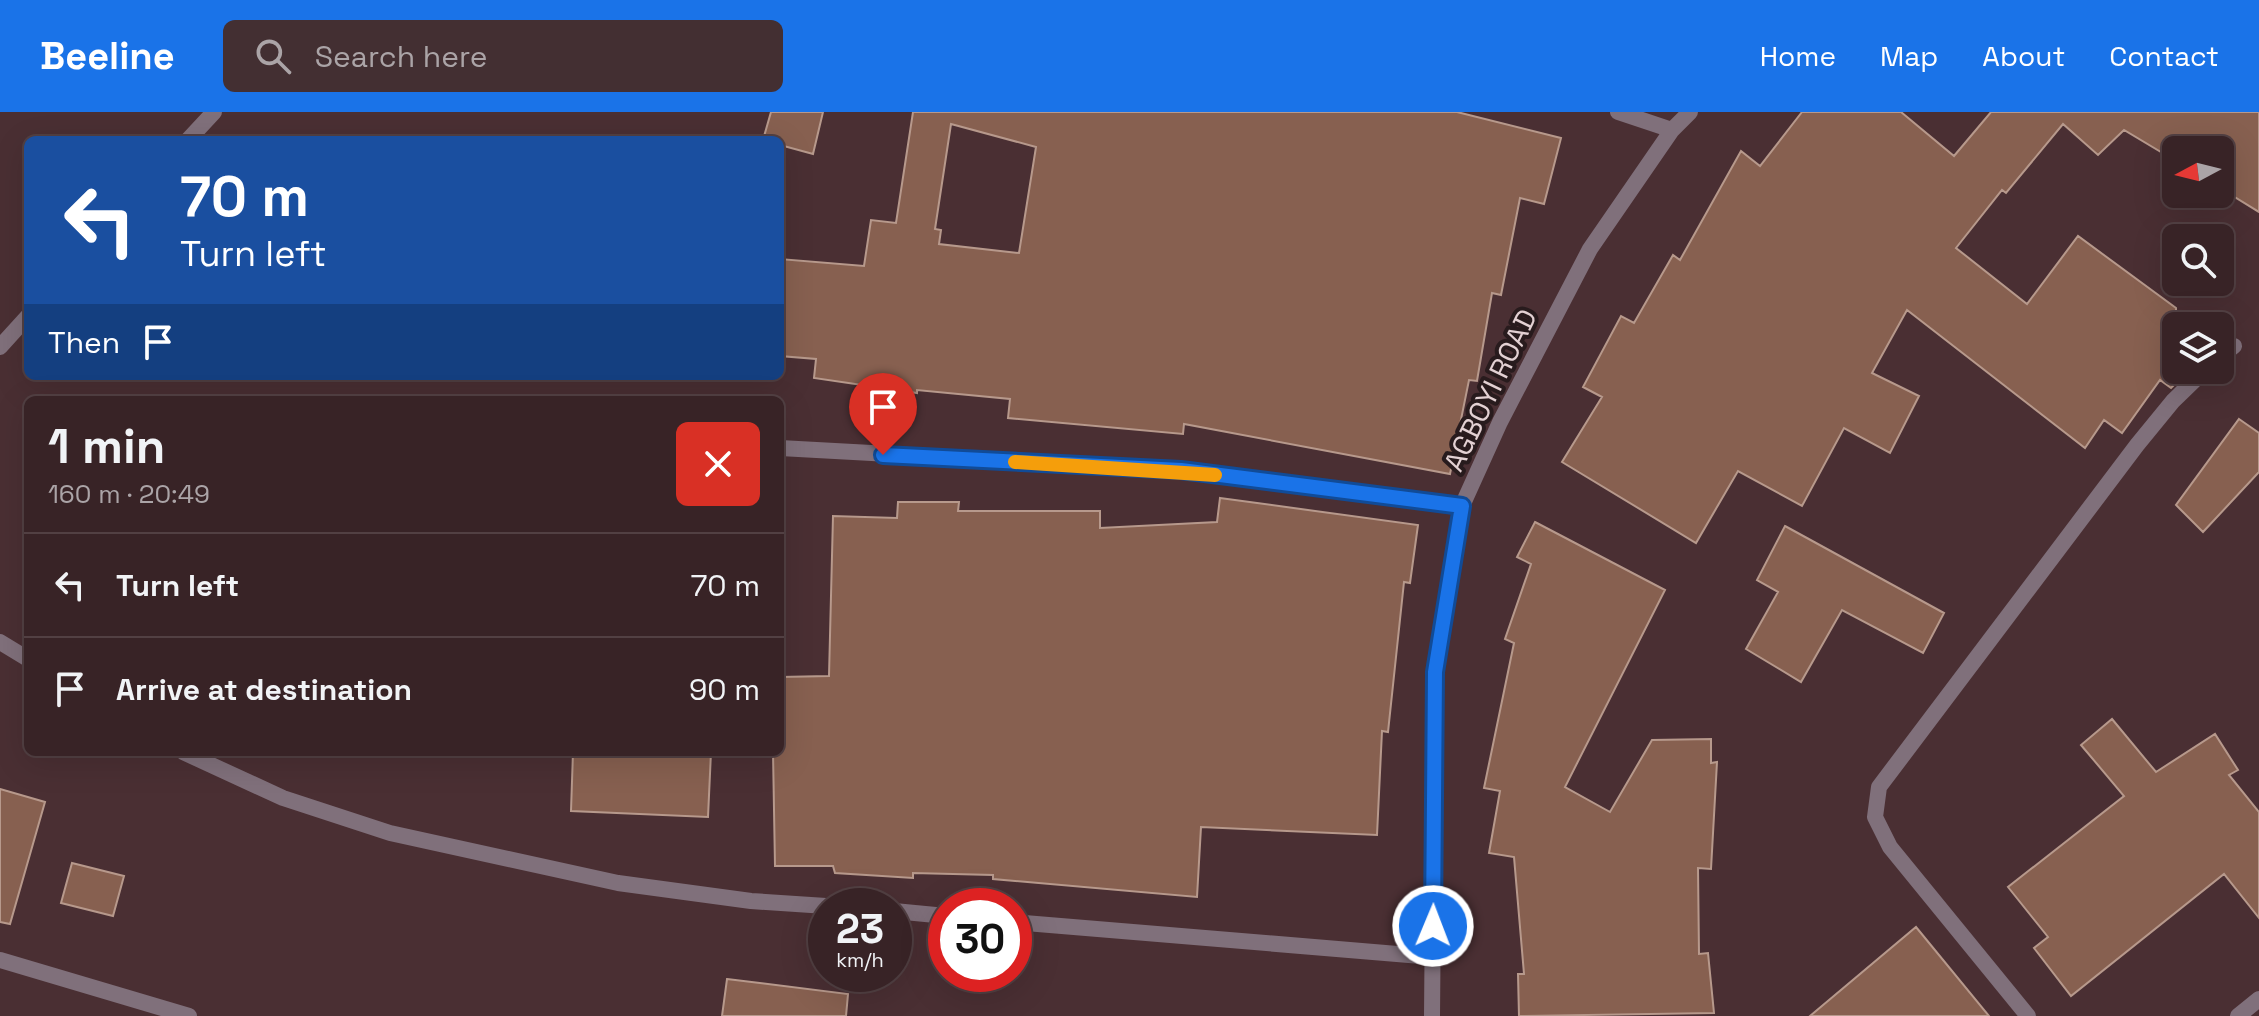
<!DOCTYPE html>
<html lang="en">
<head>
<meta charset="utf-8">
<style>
	body { margin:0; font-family:"Space Grotesk",sans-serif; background:#432f32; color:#f1f3f6; height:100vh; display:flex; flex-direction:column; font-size:30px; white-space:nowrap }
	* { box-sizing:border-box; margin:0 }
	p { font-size:26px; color:#aba4a7 }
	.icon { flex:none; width:44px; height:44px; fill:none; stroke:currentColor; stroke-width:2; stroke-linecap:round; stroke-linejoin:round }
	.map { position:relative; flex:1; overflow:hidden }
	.sheet { position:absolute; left:24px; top:284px; width:760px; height:360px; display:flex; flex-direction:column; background:#382326; border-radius:12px; box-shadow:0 8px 32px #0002,0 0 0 2px #524043 }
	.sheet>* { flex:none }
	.top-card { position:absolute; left:24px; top:24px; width:760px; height:244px; border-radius:12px; box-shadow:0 8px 32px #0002,0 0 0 2px #524043; background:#1a4fa0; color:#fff; overflow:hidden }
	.needle { width:52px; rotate:263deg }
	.tools { position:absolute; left:2162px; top:24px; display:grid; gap:16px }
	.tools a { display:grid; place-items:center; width:72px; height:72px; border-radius:12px; background:#382326; box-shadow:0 8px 32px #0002,0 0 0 2px #524043; font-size:40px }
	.speed { position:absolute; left:808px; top:776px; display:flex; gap:16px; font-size:40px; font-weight:700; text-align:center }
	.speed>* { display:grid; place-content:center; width:104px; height:104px; border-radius:50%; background:#382326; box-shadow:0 8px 32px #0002,0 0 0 2px #524043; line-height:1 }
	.speed small { font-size:20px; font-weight:400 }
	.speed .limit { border:12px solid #d22; background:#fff; color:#111 }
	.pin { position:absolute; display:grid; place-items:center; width:68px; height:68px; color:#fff; margin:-82px -34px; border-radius:50% 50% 50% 0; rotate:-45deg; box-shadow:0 0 8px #0007 }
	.pin .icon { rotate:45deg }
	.me { position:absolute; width:88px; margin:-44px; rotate:1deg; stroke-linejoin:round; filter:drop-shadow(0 0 6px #0008) }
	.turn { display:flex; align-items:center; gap:28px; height:168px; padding:0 24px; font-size:36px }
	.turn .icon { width:104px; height:104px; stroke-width:2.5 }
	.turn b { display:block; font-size:56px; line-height:68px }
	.then { display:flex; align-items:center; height:76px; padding:0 24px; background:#0003; gap:16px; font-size:30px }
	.round { display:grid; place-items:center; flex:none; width:84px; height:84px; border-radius:12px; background:#432f32 }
	.overview { display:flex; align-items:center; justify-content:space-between; height:136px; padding:0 24px }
	h1 { font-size:48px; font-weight:800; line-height:60px }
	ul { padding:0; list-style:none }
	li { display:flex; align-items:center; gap:24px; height:104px; padding:0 24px; border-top:2px solid #524043 }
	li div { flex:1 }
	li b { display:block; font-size:30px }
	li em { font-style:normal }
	header { display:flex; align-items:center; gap:48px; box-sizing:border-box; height:112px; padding:0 40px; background:#1a73e8; color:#fff }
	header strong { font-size:38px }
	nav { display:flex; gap:44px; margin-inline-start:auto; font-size:28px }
	.search { width:560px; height:72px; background:#432f32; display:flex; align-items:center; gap:20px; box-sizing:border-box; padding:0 28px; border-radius:12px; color:#aba4a7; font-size:30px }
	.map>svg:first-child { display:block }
	.building { fill:#876050; stroke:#b7998c; stroke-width:2; fill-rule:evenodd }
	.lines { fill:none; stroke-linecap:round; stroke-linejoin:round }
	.minor { stroke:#80707b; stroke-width:16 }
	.route-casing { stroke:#114b97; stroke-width:20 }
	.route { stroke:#1a73e8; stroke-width:14 }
	.slow { stroke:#f59e0b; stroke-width:14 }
	.labels { text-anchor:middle; stroke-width:8; stroke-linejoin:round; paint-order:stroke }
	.street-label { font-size:28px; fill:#e3d1d3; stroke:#281b1d }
</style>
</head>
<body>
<header>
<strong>Beeline</strong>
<div class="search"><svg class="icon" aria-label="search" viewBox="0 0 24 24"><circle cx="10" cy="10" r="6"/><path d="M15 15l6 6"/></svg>Search here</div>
<nav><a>Home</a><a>Map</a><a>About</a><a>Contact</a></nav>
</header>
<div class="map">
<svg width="2259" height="904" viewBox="0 0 2259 904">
	<rect width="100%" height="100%" fill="#4a2f33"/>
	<path class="building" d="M771,0H823L813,42L780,33V28H763Z
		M913,0H1457L1561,26L1544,92L1520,86L1501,183L1492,181L1477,269L1469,268L1450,362L1184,312L1183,322L1008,306L1010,287L917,278V281L814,266L816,247L780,244V147L864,154L871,108L896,111ZM951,12L1036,35L1019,141L939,132L941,118L935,117Z
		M1802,0H1901L1954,44L1991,0H2259V100L2220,76V38H2176V49L2124,18L2098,43L2063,12L2006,81L2002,78L1956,136L2027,192L2078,124L2176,196V271L2171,276L2160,268L2122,321L2104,308L2085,336L1907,198L1872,261L1919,284L1890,341L1844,316L1802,394L1738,359L1696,431L1562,350L1602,285L1583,275L1621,204L1634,211L1673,143L1680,148L1741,39L1760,54Z
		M2239,307L2259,321V360L2203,420L2176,393Z
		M1220,386L1418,413L1410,471L1404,470L1388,620L1382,619L1377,723L1201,715L1197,785L993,767V763L913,761V766L835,761L833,754H775L773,640H780V565L829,564L833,404L897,406L898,390H959L958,399H1100V416L1217,410Z
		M1535,410L1665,478L1565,675L1610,700L1652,628L1711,627V651L1717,650L1711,757L1698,756L1699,842L1708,841L1714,901L1519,904L1518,862H1524L1514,745L1489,741L1500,679L1484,676L1514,531L1505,527L1531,452L1517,445Z
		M1785,414L1944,501L1923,541L1842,498L1801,570L1746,537L1778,480L1757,468Z
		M2112,607L2156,660L2215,622L2238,658L2229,663L2259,700V806L2224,762L2071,884L2034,836L2048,825L2008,775L2124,684L2081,633Z
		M573,640H711L708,705L571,699Z
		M0,677L45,690L10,812L0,810Z
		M72,751L124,764L113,804L61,791Z
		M1916,815L1989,904H1810Z
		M727,867L848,882L846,904H722Z"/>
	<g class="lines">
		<path class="minor" d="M1618,0L1672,18
			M188,28L214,0
			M0,235L28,204
			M2220,245L2234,234
			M780,336L1181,358L1462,394
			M0,530L28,547
			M183,640L283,686L390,721L618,771L751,789L826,794
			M894,799L946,804
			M1014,810L1433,845
			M0,848L189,904
			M1432,904L1435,560L1462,394L1500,310L1590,137L1672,18L1690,0
			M2028,904L1890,735L1875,705L1879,675L2137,333L2173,289L2205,258
			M2238,904L2259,887"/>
	</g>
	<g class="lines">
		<g class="route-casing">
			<path id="route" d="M883,343L1181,358L1462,394L1435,560L1433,814"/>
		</g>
		<use href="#route" class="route"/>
		<path class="slow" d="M1015,350L1215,363"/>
	</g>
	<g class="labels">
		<g class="street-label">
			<text transform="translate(1490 278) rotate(-64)" y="10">AGBOYI ROAD</text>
		</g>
	</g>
</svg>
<div class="tools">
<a><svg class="needle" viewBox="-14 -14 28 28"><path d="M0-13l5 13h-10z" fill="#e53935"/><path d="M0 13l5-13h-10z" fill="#aba4a7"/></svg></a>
<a><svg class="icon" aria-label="search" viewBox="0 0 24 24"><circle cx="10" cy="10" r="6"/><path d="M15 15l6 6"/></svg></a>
<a><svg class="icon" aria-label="layers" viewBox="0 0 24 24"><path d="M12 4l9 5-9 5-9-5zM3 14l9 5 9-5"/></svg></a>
</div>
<div class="speed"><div>23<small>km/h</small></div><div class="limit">30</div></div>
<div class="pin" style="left:883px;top:343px;background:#d93025"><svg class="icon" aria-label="arrive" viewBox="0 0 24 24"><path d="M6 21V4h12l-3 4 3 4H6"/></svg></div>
<svg class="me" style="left:1433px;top:814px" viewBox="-20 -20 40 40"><circle r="17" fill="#1a73e8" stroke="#fff" stroke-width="3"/><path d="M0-11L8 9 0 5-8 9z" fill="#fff"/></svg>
<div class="top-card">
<div class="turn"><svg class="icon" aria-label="left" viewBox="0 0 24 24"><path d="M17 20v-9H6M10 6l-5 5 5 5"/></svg><div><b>70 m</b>Turn left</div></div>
<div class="then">Then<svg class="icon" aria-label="arrive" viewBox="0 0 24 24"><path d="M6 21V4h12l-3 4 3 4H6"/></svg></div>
</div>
<section class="sheet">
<div class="overview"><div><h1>1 min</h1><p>160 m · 20:49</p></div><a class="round" style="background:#d93025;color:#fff"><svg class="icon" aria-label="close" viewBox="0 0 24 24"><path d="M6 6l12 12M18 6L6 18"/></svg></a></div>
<ul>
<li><svg class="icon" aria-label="left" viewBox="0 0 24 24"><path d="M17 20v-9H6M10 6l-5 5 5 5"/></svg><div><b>Turn left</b></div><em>70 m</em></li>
<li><svg class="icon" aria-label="arrive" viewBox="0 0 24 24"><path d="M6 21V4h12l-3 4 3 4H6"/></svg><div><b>Arrive at destination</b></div><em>90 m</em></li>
</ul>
</section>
</div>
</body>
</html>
